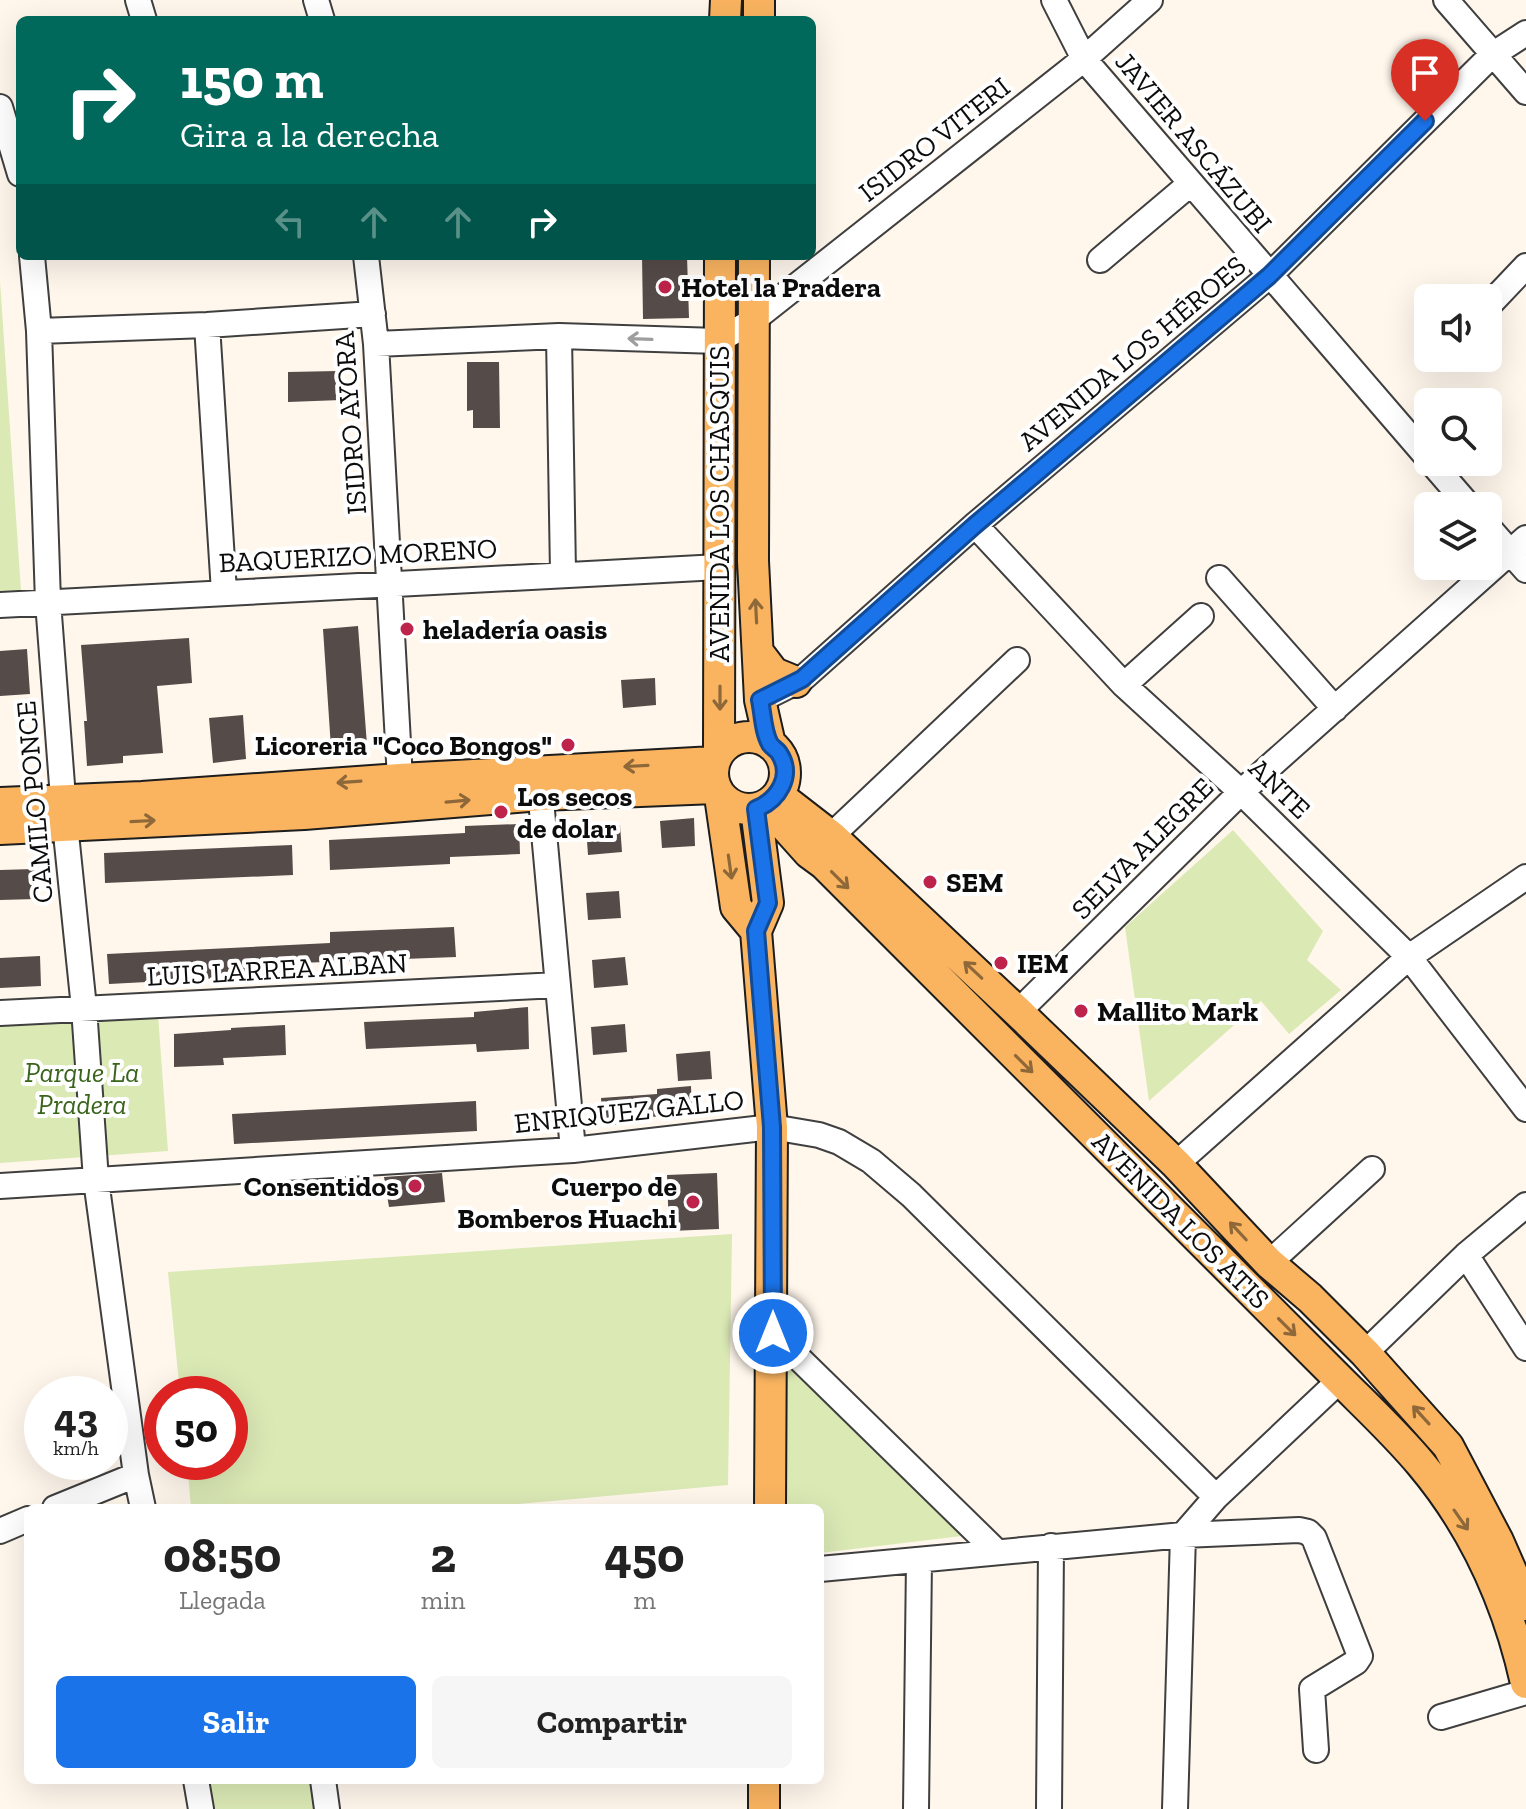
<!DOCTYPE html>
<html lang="es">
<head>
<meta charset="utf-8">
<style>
	body { margin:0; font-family:"Zilla Slab",serif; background:#f6f6f6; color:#222; height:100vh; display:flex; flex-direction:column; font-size:30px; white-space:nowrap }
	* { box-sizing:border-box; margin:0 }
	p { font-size:26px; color:#767676 }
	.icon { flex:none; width:44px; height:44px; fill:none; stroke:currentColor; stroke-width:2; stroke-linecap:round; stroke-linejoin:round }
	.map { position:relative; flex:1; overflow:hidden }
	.sheet { position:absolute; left:24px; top:1504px; width:800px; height:280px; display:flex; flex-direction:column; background:#fff; border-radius:12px; box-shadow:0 8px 32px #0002 }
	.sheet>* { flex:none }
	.banner { position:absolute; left:16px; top:16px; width:800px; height:244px; border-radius:12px; box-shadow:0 8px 32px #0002; background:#00695c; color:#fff; overflow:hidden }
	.fabs { position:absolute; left:1414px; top:284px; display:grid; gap:16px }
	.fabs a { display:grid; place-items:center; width:88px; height:88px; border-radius:12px; background:#fff; box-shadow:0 8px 32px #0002; font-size:40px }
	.speed { position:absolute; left:24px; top:1376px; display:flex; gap:16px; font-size:40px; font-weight:700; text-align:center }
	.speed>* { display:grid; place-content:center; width:104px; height:104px; border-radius:50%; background:#fff; box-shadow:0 8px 32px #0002; line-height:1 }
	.speed small { font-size:20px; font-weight:400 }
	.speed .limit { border:12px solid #d22; background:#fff; color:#111 }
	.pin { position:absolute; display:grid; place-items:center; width:68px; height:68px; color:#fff; margin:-82px -34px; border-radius:50% 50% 50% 0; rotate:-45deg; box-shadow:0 0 8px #0007 }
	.pin .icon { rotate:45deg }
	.me { position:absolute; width:88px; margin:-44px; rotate:0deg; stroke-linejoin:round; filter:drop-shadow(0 0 6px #0008) }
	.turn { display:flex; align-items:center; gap:28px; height:168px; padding:0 32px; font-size:36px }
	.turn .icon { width:104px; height:104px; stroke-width:2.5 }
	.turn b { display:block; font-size:56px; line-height:68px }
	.lanes { display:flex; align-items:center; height:76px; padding:0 32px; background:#0003; justify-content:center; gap:40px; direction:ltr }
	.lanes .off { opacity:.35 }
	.eta { display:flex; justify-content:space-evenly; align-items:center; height:136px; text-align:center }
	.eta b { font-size:48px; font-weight:700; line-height:56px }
	.action { display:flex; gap:16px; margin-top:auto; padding:16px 32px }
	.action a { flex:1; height:92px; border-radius:12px; background:#1a73e8; color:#fff; font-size:32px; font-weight:700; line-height:92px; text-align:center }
	.action a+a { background:#f6f6f6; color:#222 }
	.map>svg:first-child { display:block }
	.green { fill:#dbe9b5 }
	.building { fill:#554b49 }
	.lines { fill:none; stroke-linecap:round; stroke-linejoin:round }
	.minor-casing { stroke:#3f3f3f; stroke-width:28 }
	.major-casing { stroke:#1d1d1d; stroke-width:34 }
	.minor { stroke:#fff; stroke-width:24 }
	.major { stroke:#fab460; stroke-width:30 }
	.oneway { stroke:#9e9e9e }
	.oneway2 { stroke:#8f683a }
	.route-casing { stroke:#114b97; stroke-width:20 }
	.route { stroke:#1a73e8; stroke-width:14 }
	.poi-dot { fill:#be234b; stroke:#fff; stroke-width:3 }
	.labels { text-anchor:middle; stroke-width:8; stroke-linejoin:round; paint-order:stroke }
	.street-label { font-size:28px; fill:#0c0c0c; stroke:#fff }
	.poi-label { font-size:28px; font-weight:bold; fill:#0c0c0c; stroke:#fff; text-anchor:start }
	.park-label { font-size:28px; font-style:italic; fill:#3a641c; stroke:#fff }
</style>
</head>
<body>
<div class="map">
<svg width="1526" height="1809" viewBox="0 0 1526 1809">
	<rect width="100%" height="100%" fill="#fff7ec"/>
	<path class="green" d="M0,281L21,591L0,593Z
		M1233,830L1323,931L1307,960L1341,990L1289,1034L1261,1001L1149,1101L1125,927Z
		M158,1015L168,1151L0,1163V1026Z
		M732,1234L728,1485L476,1508H191L187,1462H230V1394H180L168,1272Z
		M787,1355L962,1536L820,1553V1508H787Z
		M202,1780H310L315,1809H207Z"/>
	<path class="building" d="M642,256H687L689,318L643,319Z
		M467,362H499L500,428H473V410L467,411Z
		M337,371L341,400L288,402V372Z
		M358,626L367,745L331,748L323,629Z
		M189,638L192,683L157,686L163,753L123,756V763L87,766L84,721H87L81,645Z
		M27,649L30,694L0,696V651Z
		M655,678L656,705L623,708L621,680Z
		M243,715L246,759L213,763L209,718Z
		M694,818L695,846L662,848L660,821Z
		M519,824L520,854L450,857V864L330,870L329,840L465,833V826Z
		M620,825L622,852L588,855L586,827Z
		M292,845L293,875L105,883L104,853Z
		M34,869L36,899L0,900V870Z
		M619,891L621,918L588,920L586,893Z
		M454,927L456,957L299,963L300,974L109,984L107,954L330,943V932Z
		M40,956L41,986L0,988V958Z
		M625,957L628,985L594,988L592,960Z
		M528,1007L529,1049L477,1052L476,1044L366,1049L364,1022L474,1017V1012Z
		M625,1024L627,1052L593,1055L591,1027Z
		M285,1025L286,1055L223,1058L224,1065L174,1067V1034L231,1030V1028Z
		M710,1051L712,1079L678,1081L676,1054Z
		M691,1086L692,1114L637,1118V1123L603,1126L601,1098L657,1094V1089Z
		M476,1101L477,1131L234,1144L232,1114Z
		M442,1173L445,1202L389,1207L384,1177Z
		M717,1173L719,1229L669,1231L667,1175Z"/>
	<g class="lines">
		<g class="minor-casing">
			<path id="minor" d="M138,0L144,20
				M316,0L322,20
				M1054,0L1084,59L1428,458
				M1446,0L1526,92
				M0,107L20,174
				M32,256L39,331L48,602L65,824L84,1008L96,1180L136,1475L143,1508
				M366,256L376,344L400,779
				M1100,260L1190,184
				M1488,306L1526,266
				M207,325L224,592
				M39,331L207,325L373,314
				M559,336L563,573
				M376,344L559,336L718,341L752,321L1084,59L1150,0
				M1431,462L1469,506
				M975,525L1124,685L1241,792L1409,957L1526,1109
				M1488,527L1526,570
				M1219,578L1335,709
				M0,605L719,567
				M1124,685L1201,616
				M760,700L802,679L975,525L1269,276L1492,55L1526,33
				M539,778L573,1150
				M831,836L1017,660
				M1018,1012L1241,792L1526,538
				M0,1013L558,985
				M1176,1164L1409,957L1526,877
				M0,1186L573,1150L772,1127L819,1135L839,1142L871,1161L911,1195L1216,1497
				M1466,1255L1526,1348
				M1269,1263L1372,1169
				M773,1333L996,1551
				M1365,1353L1466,1255L1526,1205
				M55,1508L136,1475
				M0,1531L28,1519
				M820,1569L1183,1535L1299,1530L1308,1532L1314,1538L1360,1656L1356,1662L1312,1689L1316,1750
				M1441,1717L1526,1692
				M196,1780L201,1809
				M323,1780L327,1809
				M916,1809L919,1560
				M1049,1809L1051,1546
				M1175,1809L1183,1535L1216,1497L1340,1380"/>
		</g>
		<g class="major-casing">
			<path id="major" d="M725,20L726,0
				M759,20V0
				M754,256L753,561L760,700L770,744
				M758,652L774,673L796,682
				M713 773a36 36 0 1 1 72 0a36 36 0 1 1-72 0Z
				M719,752L720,256
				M778,795L831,836L1018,1012L1176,1164L1269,1263L1310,1298L1365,1353L1448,1446L1498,1541L1526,1605
				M720,796L736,907L756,931L772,1127L770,1508
				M0,803L142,797L400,779L714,762
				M766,805L809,853L824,864L1340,1380C1367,1407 1396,1434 1421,1464C1474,1527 1508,1602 1526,1683
				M0,829L304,814L541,795L715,788
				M756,931L768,903L756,809
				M764,1809V1780"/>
		</g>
		<use href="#minor" class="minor"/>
		<use href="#major" class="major"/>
	</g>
	<defs><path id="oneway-shaft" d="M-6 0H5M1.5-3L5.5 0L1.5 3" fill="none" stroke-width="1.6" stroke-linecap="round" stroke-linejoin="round" transform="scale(2)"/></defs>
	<use class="oneway" href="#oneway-shaft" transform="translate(640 339) rotate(-178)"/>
	<g class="oneway2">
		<use href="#oneway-shaft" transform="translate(756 611) rotate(-93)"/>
		<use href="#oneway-shaft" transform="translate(720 698) rotate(90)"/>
		<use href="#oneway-shaft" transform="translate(636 766) rotate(177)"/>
		<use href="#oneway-shaft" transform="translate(349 782) rotate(176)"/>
		<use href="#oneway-shaft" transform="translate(458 801) rotate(-5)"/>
		<use href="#oneway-shaft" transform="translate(143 821) rotate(-3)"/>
		<use href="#oneway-shaft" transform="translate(730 867) rotate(82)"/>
		<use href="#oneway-shaft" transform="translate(840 880) rotate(45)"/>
		<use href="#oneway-shaft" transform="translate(973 970) rotate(-137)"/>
		<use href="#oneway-shaft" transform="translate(1024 1064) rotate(45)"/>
		<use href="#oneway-shaft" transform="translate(1238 1231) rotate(-133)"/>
		<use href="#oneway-shaft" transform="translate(1287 1327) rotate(45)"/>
		<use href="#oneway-shaft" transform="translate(1421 1415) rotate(-132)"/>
		<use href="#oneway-shaft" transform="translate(1461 1520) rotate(55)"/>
	</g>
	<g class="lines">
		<g class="route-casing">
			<path id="route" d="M773,1333L772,1127L756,931L768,903L756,809C778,800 794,776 779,753C777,750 773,748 770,744C763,732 763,714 760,700L802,679L975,525L1269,276L1425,121"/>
		</g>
		<use href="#route" class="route"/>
	</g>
	<g class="poi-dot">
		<circle cx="665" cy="287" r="8"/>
		<circle cx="407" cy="629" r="8"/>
		<circle cx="568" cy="745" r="8"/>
		<circle cx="501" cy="812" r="8"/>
		<circle cx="930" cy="882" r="8"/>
		<circle cx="1001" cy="963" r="8"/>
		<circle cx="1081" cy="1011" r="8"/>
		<circle cx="415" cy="1186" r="8"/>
		<circle cx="693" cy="1202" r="8"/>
	</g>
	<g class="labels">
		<g class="street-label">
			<text transform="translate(934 139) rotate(-38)" y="10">ISIDRO VITERI</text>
			<text transform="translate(1194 142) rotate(50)" y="10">JAVIER ASCÁZUBI</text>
			<text transform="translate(1132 353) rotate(-40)" y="10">AVENIDA LOS HÉROES</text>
			<text transform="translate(350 423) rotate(-94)" y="10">ISIDRO AYORA</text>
			<text transform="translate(719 504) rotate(-90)" y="10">AVENIDA LOS CHASQUIS</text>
			<text transform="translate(358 555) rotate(-3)" y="10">BAQUERIZO MORENO</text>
			<text transform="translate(1280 788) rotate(44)" y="10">ANTE</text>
			<text transform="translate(34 802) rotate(-95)" y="10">CAMILO PONCE</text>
			<text transform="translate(1142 848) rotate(-45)" y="10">SELVA ALEGRE</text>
			<text transform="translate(277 969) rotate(-3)" y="10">LUIS LARREA ALBAN</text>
			<text transform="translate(629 1111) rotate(-6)" y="10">ENRIQUEZ GALLO</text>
			<text transform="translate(1181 1220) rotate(45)" y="10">AVENIDA LOS ATIS</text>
		</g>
		<g class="poi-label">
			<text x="681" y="297">Hotel la Pradera</text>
			<text x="423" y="639">heladería oasis</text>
			<text x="552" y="755" text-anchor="end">Licoreria "Coco Bongos"</text>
			<text x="517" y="806">Los secos<tspan x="517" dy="32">de dolar</tspan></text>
			<text x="946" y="892">SEM</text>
			<text x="1017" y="973">IEM</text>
			<text x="1097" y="1021">Mallito Mark</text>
			<text x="399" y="1196" text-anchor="end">Consentidos</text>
			<text x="677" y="1196" text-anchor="end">Cuerpo de<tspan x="677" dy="32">Bomberos Huachi</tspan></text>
		</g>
		<g class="park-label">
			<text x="82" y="1082">Parque La<tspan x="82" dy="32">Pradera</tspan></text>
		</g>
	</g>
</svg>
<div class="fabs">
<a><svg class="icon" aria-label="sound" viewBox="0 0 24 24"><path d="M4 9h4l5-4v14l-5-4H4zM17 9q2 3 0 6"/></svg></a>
<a><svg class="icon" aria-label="search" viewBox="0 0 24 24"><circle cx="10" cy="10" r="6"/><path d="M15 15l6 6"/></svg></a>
<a><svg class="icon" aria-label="layers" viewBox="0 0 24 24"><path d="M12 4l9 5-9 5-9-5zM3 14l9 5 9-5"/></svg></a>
</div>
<div class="speed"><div>43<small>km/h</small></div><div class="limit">50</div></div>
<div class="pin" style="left:1425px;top:121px;background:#d93025"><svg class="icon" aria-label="arrive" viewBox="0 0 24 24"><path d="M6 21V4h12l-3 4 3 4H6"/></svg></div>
<svg class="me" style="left:773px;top:1333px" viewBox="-20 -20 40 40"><circle r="17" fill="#1a73e8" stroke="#fff" stroke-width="3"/><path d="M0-11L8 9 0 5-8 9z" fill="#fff"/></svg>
<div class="banner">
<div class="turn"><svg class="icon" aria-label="right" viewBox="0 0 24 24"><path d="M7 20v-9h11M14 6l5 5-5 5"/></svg><div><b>150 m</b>Gira a la derecha</div></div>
<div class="lanes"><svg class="icon off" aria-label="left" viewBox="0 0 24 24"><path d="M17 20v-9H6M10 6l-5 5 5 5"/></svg><svg class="icon off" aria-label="ahead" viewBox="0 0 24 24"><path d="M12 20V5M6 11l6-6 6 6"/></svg><svg class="icon off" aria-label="ahead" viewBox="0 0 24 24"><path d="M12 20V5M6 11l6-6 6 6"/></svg><svg class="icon" aria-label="right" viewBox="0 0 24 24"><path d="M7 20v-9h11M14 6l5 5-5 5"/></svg></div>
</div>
<section class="sheet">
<div class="eta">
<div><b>08:50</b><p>Llegada</p></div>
<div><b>2</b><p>min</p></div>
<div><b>450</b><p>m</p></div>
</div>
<div class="action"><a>Salir</a><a>Compartir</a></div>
</section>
</div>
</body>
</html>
